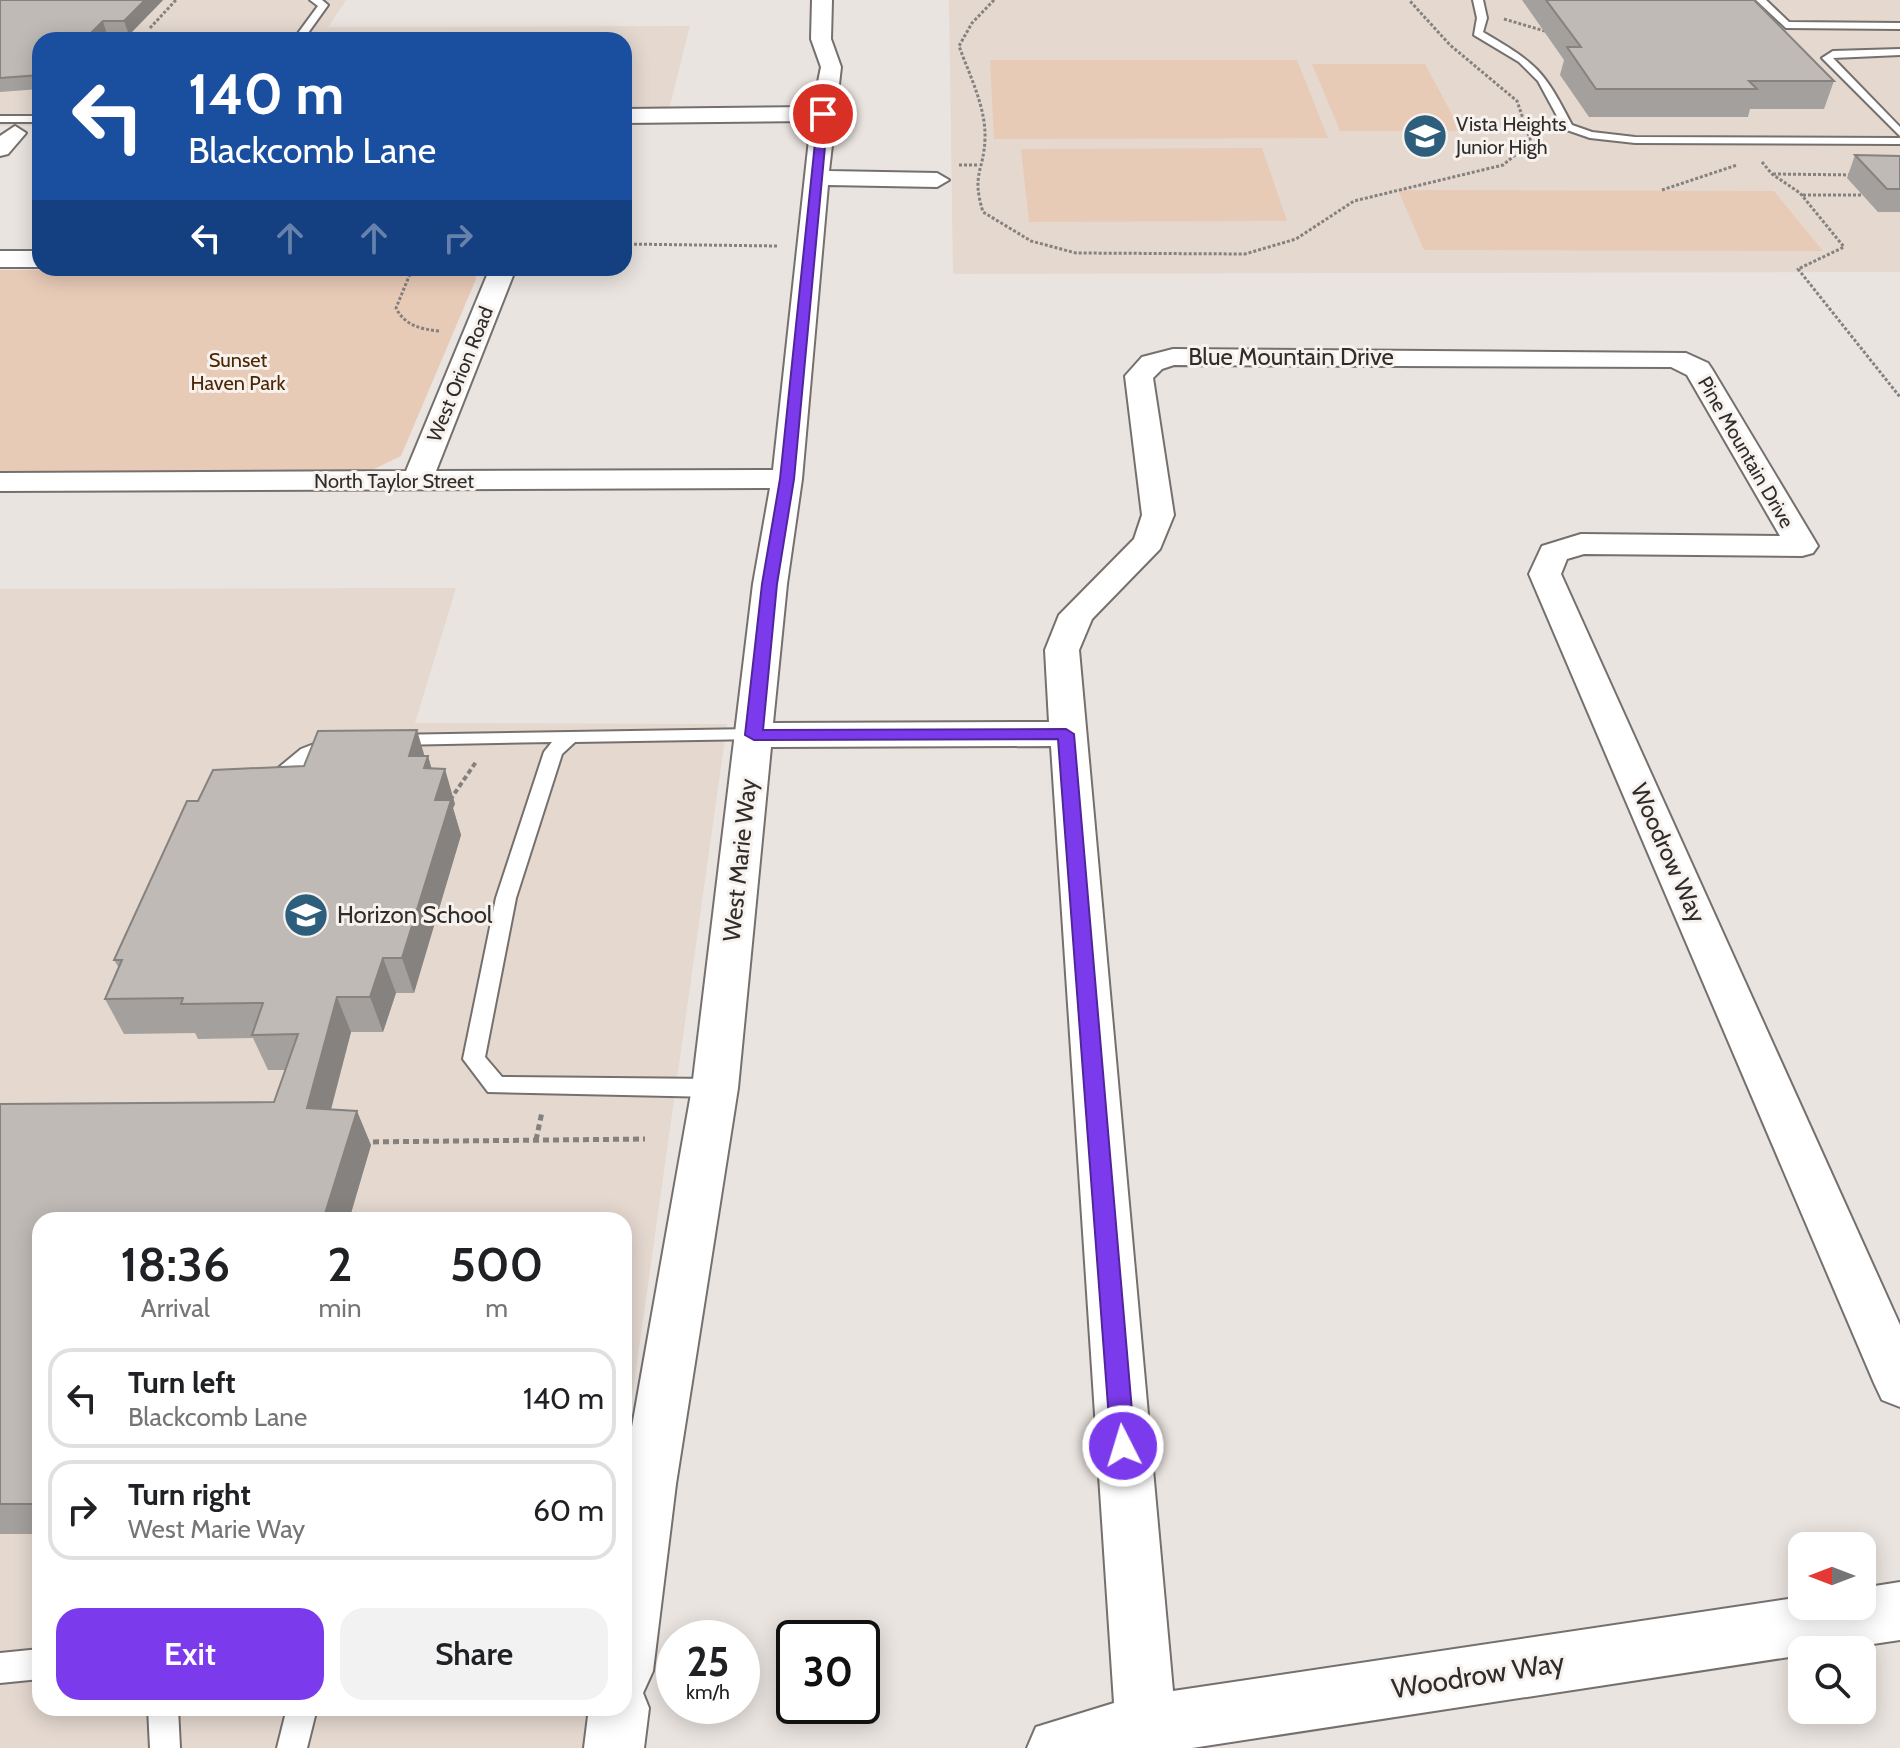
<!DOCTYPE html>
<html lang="en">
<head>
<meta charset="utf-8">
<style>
	body { margin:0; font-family:Cabin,sans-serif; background:#f2f2f2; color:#202124; height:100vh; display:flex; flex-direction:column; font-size:30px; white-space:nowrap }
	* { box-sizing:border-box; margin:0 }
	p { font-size:26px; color:#757577 }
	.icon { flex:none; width:44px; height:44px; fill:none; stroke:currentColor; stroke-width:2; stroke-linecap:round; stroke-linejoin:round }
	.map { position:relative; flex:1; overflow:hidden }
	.panel { position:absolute; left:32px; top:1212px; width:600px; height:504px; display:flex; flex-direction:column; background:#fff; border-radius:24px; box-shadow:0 4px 20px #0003 }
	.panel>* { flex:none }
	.banner { position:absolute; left:32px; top:32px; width:600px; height:244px; border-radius:24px; box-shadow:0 4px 20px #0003; background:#1a4fa0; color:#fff; overflow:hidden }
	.needle { width:52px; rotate:270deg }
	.controls { position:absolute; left:1788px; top:1532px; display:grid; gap:16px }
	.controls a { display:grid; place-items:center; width:88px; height:88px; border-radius:16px; background:#fff; box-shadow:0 4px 20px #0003; font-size:40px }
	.speed { position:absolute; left:656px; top:1620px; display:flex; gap:16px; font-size:40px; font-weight:700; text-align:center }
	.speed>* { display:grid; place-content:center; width:104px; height:104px; border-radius:50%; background:#fff; box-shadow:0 4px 20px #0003; line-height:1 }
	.speed small { font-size:20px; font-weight:400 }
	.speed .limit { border:4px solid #111; border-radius:12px; background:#fff; color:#111 }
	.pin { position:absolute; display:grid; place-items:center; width:68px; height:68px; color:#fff; margin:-34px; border:4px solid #fff; border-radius:50%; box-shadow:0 2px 8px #0007 }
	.me { position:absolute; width:88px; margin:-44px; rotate:355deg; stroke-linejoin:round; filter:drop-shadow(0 0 6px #0008) }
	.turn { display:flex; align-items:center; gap:28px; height:168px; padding:0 24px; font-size:36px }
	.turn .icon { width:104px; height:104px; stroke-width:2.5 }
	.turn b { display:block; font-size:56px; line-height:68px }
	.lanes { display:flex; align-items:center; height:76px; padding:0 24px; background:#0003; justify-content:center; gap:40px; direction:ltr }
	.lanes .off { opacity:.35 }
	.eta { display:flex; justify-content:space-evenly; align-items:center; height:136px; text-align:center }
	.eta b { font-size:48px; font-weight:600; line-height:56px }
	.button { display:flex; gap:16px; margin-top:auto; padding:16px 24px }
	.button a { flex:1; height:92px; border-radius:24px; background:#7c3aed; color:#fff; font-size:32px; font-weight:600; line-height:92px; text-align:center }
	.button a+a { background:#f2f2f2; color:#202124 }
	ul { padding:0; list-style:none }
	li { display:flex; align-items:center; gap:24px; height:100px; margin:0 16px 12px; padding:0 8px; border:4px solid #e0e0e0; border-radius:24px }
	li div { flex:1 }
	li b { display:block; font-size:30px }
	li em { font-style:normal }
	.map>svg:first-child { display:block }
	.built { fill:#e4d8cf }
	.green { fill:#e8cbb7 }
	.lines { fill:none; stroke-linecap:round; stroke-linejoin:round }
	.lane-casing { stroke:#75706d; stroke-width:4 }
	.street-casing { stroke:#75706d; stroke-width:4 }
	.path-far2 { stroke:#85817f; stroke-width:3; stroke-dasharray:3 2; stroke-linecap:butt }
	.path-far1 { stroke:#85817f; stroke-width:4; stroke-dasharray:5 3; stroke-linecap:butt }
	.path { stroke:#85817f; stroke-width:5; stroke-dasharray:6 4; stroke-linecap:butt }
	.lane { fill:#fff; fill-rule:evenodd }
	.street { fill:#fff; fill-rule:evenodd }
	.wall { fill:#a4a09d }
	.shaded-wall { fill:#86827f }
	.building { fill:#bfbab6; stroke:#86827f; stroke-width:2 }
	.route { fill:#7c3aed; stroke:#51269a; stroke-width:2 }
	.labels { text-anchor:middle; stroke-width:6; stroke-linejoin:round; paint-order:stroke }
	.far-poi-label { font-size:20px; fill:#2f2d2c; stroke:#f7f2ee; text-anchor:start }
	.far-park-label { font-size:20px; fill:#4d2603; stroke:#f7f2ee }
	.far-street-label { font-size:20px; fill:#2f2d2c; stroke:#f7f2ee }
	.street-label { font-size:24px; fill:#2f2d2c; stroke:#f7f2ee }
	.poi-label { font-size:24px; fill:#2f2d2c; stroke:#f7f2ee; text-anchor:start }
	.near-street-label { font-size:28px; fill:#2f2d2c; stroke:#f7f2ee }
</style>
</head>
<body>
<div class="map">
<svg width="1900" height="1748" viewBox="0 0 1900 1748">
	<rect width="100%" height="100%" fill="#eae4e0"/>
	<path class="built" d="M0,0H346L328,27L690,26L669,109H624V40H40V126H0Z
		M949,0H1900V272L953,274Z
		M456,588L415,723L727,724L624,1455V1220H40V1708H589L583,1748H0V589Z"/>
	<path class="green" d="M990,60H1297L1328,138L994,139Z
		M1312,64H1425L1461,131H1340Z
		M1262,148L1287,221L1029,222L1021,149Z
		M1398,190L1774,191L1823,251L1424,250Z
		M455,269L475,275L476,279L401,456L370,471L350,473L0,474V270Z"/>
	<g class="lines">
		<g class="lane-casing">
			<path id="lane" d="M310,0H322L328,5L303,40H293L318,6Z
				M1473,0H1483L1487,18L1483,32C1537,64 1543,69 1572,125L1592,132L1635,137L1900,138V144L1635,143L1590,138L1564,129L1538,81L1519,62L1474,35L1477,18Z
				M1756,0H1766L1789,22L1900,23V29L1786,28Z
				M1900,49V55L1833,58L1900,127V136L1822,58L1833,51Z
				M0,116H40V122H0Z
				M754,729L763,735L760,739L575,742L562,754L516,898L485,1057L502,1077L715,1079L723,1082L726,1088L723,1094L715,1097L488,1092L463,1059L496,898L544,752L552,742L395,745L386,739L388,735Z
				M332,737L341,743L315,757L280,786H266L264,782L266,778L301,749Z
				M40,1649V1679L0,1683V1653Z
				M148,1708H178L180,1748H150Z
				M287,1708H317L307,1748H277Z"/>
		</g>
		<g class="street-casing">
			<path id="street" d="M812,0H832L831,39L841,67L829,171L937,173L949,180L937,187L828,185L802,479L787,584L773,723L1049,722L1045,650L1059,615L1134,539L1142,515L1125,376L1142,357L1173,349L1686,353L1708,363L1712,369L1818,546L1813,553L1802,556L1584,554L1567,559L1561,574L1900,1325V1407L1882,1400L1874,1383L1529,574L1542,546L1581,534L1780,536L1687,375L1671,367L1174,365L1162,369L1153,378L1174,515L1160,549L1092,619L1079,650L1173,1691L1802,1597V1606H1862V1588L1900,1582V1640L1833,1650H1802V1655L1192,1748H1027L1036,1727L1114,1703L1051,746L771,747L738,1088L676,1484L653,1671L643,1693L649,1708L644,1748H584L589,1708H624V1472L692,1088L753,584L770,488L0,491V473L406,471L490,268H516L436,471L773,470L811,121L624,123V109L813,107L821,67L811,39Z
				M15,126L26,133L8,154L0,156V136Z
				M0,251H40V267H0Z"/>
		</g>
		<path class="path-far2" d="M994,0L972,23L959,46C969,74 986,107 985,138C984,172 971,173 983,212L1031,241L1076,253L1245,254L1296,239L1354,201L1503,165L1531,142L1517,101L1450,45L1409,0
			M1504,19L1548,32
			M150,28L176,0
			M1762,162L1772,174L1800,193L1844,247L1798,269L1900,397
			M959,165H978
			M1773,174L1855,175
			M1662,190L1737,165
			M1803,195H1862
			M624,244L777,246
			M410,274L396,308C405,326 421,329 439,331"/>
		<path class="path-far1" d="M450,800L476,762"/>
		<path class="path" d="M536,1140L542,1112
			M363,1142L645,1139"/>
		<use href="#lane" class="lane"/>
		<use href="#street" class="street"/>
	</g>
	<path class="wall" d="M0,0H163L129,35H107L40,40V89L0,92Z
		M1522,0H1754L1834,81L1824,109H1750L1748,117H1589L1560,75L1564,60Z
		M1855,155L1900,156V212H1878L1847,178Z
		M428,756L431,768L455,804L453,808L461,835L414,993H396L383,1032H351L331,1110L371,1145L349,1220H40V1534H0V1104L274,1102L285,1070H268L253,1038L198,1039L195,1033L124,1034L105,999L119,968L114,960L198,801L304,766Z"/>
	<path class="shaded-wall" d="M145,0H163L129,35L124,21Z
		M103,21L107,35L102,40H84Z
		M417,730L426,761L428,756L438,791L445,769L455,804L453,808L461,835L414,993L402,958L409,756Z
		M383,958L396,993L383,1032L370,997Z
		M337,997L351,1032L322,1143L307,1108Z
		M357,1111L371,1145L349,1220H323Z"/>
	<path class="building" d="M0,0H145L124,21H103L84,40H40V75L0,78Z
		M1546,0H1754L1834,81H1749L1757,89H1596L1567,47H1581Z
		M1855,155L1900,156V189H1887Z
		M417,730L409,756H428L424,768L445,769L435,800H451L402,958H383L370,997H337L307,1108L357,1111L323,1220H40V1504H0V1104L274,1102L298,1034L252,1035L263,1003L181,1004L183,998L105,999L122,960H114L187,801H198L213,770L304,766L318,731Z"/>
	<path class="route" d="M823,111L828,114L794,479L777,584L763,730L1066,729L1074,734L1135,1446L1132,1455L1123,1458L1115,1455L1111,1446L1058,739L754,740L745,735L762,584L780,479L818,114Z"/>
	<defs>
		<g id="school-disc" transform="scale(2.3)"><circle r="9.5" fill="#2d5e7c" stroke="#f7f2ee"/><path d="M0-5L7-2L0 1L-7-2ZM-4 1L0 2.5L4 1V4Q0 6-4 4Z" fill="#fff"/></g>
	</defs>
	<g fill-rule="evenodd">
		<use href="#school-disc" x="1425" y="136"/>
		<use href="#school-disc" x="306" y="915"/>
	</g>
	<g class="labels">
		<g class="far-poi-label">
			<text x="1456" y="131">Vista Heights<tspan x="1456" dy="23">Junior High</tspan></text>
		</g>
		<g class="far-park-label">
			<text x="238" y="367">Sunset<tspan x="238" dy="23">Haven Park</tspan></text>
		</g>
		<g class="far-street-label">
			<text transform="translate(460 374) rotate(-68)" y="7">West Orion Road</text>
			<text transform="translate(1746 452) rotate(60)" y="7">Pine Mountain Drive</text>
			<text x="394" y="488">North Taylor Street</text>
		</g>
		<g class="street-label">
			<text x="1291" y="365">Blue Mountain Drive</text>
			<text transform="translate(1668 853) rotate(66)" y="8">Woodrow Way</text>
			<text transform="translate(740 860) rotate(-84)" y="8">West Marie Way</text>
		</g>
		<g class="poi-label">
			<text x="337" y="923">Horizon School</text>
		</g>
		<g class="near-street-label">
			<text transform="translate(1478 1675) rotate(-9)" y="10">Woodrow Way</text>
		</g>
	</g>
</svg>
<div class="controls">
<a><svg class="needle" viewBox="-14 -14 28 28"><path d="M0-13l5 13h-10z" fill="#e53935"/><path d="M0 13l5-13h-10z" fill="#757577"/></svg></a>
<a><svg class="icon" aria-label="search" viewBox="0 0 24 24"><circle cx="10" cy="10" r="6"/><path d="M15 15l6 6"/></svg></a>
</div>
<div class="speed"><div>25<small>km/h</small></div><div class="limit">30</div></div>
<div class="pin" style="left:823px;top:114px;background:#d93025"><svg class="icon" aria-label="arrive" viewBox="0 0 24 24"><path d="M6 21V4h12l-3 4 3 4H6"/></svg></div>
<svg class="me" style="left:1123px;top:1446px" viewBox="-20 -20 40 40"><circle r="17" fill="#7c3aed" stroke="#fff" stroke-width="3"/><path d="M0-11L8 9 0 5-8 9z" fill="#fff"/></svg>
<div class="banner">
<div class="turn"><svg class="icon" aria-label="left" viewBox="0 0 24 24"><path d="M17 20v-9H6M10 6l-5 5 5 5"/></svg><div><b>140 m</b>Blackcomb Lane</div></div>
<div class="lanes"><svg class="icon" aria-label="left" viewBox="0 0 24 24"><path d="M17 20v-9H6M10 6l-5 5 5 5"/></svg><svg class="icon off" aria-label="ahead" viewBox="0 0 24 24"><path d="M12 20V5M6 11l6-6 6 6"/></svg><svg class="icon off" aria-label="ahead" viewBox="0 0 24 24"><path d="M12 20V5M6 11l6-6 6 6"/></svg><svg class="icon off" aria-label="right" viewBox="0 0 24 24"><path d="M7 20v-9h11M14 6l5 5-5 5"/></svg></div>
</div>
<section class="panel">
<div class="eta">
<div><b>18:36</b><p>Arrival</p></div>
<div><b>2</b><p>min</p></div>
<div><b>500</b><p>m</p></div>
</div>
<ul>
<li><svg class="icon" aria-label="left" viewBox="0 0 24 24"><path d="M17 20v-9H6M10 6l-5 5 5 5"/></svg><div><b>Turn left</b><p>Blackcomb Lane</p></div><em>140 m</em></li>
<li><svg class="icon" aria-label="right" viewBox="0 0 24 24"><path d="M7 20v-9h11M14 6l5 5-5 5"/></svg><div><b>Turn right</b><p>West Marie Way</p></div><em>60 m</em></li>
</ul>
<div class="button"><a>Exit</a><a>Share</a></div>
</section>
</div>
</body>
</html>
